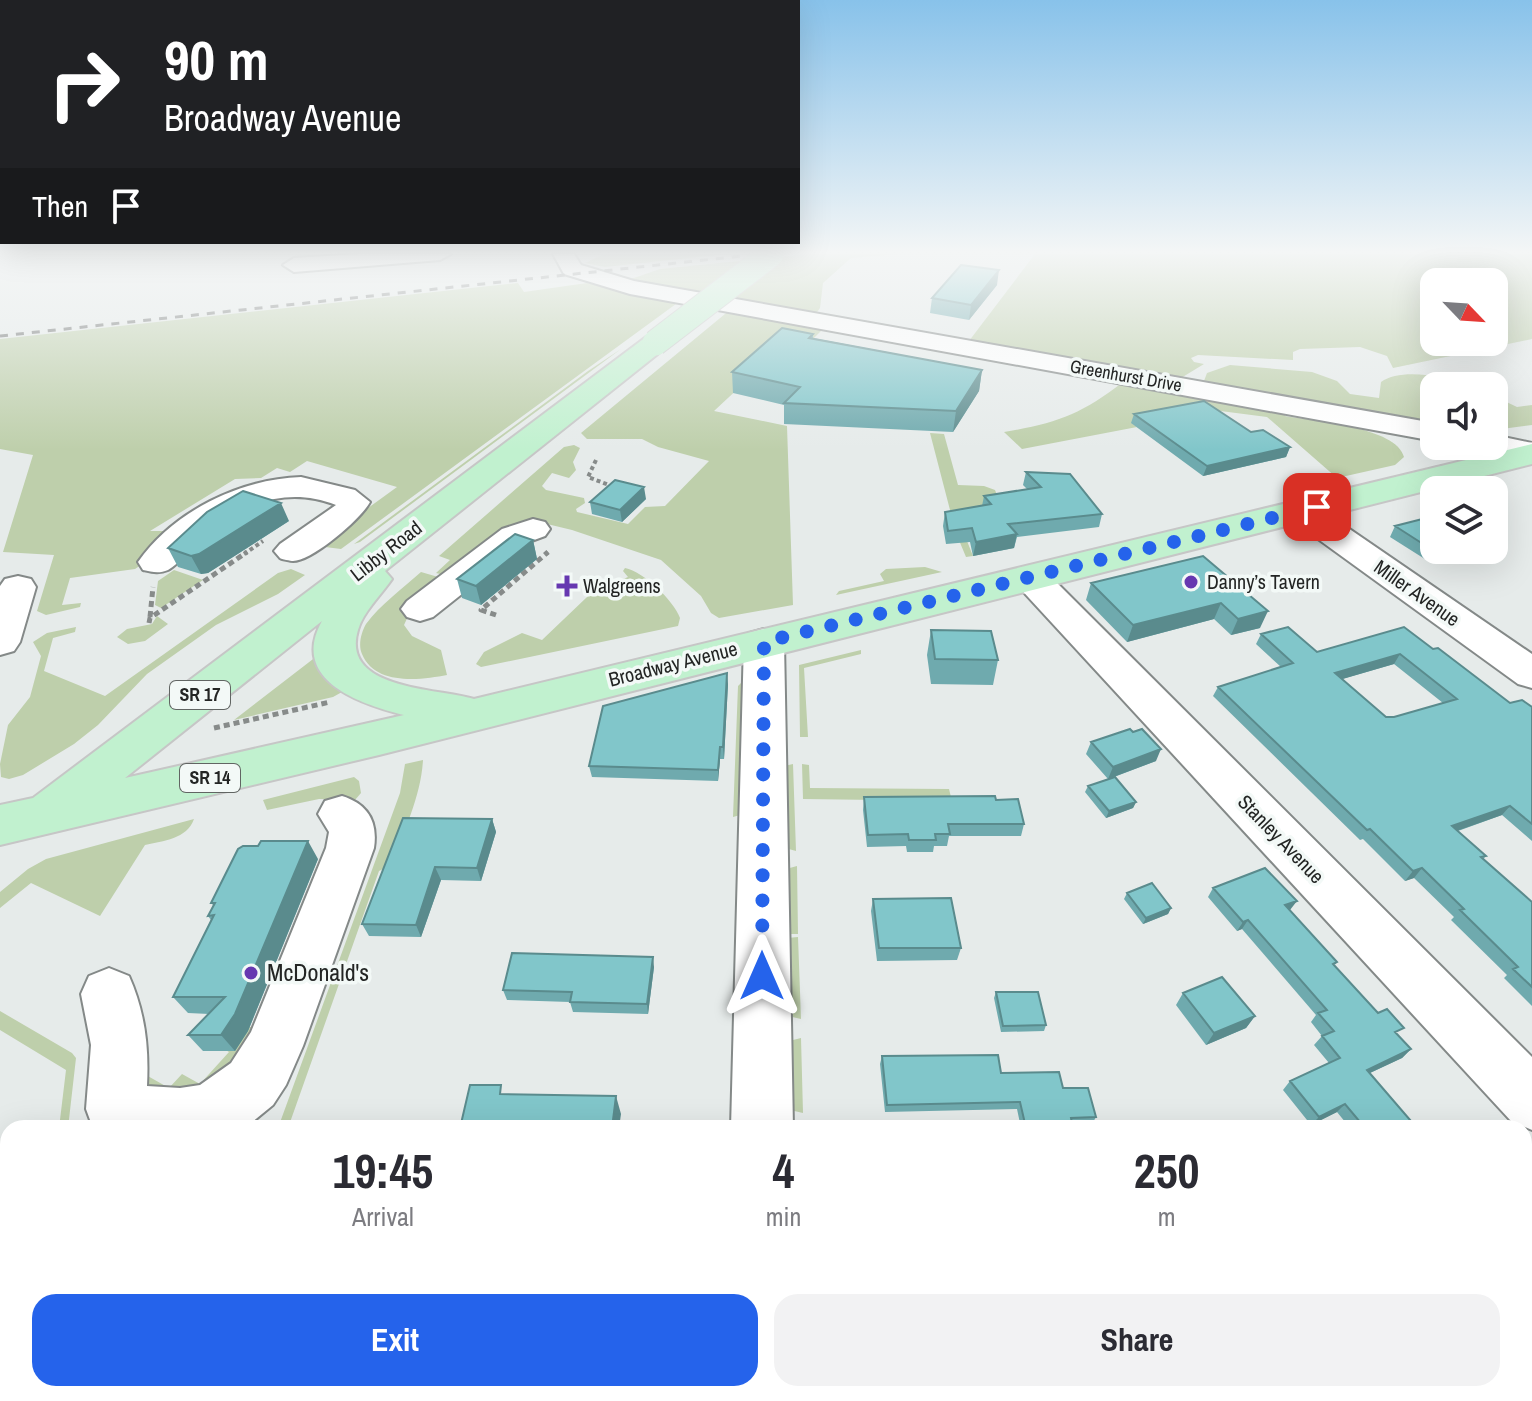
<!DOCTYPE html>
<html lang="en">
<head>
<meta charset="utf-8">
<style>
	body { margin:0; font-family:"Archivo Narrow",sans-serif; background:#f2f2f3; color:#2b2b33; height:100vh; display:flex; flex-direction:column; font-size:30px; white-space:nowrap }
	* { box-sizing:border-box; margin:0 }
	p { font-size:26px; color:#7c7c81 }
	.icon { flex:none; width:44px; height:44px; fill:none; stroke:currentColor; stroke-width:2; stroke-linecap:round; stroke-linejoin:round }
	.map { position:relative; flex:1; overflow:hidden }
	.drawer { position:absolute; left:0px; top:1120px; width:1532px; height:282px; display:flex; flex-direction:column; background:#fff; border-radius:24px 24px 0 0; box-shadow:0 8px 32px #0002 }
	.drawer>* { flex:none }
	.banner { position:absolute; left:0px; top:0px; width:800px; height:244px; box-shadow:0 8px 32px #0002; background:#202124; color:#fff; overflow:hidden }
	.needle { width:52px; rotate:115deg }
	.fabs { position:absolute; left:1420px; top:268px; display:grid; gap:16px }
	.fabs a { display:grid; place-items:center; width:88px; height:88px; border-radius:16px; background:#fff; box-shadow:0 8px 32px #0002; font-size:40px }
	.pin { position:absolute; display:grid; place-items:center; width:68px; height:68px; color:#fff; margin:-34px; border-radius:16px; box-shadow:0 4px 12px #0006 }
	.me { position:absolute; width:88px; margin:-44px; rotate:0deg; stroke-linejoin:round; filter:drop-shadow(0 0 6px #0008) }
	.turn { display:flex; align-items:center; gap:28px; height:168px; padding:0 32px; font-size:36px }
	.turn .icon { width:104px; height:104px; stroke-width:2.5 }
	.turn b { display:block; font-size:56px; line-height:68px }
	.then { display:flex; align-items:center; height:76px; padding:0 32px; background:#0003; gap:16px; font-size:30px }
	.eta { display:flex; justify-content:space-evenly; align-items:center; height:136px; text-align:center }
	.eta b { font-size:48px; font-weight:700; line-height:56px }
	.button { display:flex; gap:16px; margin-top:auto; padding:16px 32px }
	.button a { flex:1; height:92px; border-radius:24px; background:#2563eb; color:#fff; font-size:32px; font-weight:700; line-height:92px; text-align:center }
	.button a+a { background:#f2f2f3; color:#2b2b33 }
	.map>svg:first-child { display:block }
	.green { fill:#becfab; fill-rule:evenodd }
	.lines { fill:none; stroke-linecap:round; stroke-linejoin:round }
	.minor-casing { stroke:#848988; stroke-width:4 }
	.major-casing { stroke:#c6c6c6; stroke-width:4 }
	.path-far1 { stroke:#878b8a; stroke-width:4; stroke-dasharray:4 3; stroke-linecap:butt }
	.path { stroke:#878b8a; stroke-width:5; stroke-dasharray:6 4; stroke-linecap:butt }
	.minor { fill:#fff; fill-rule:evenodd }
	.major { fill:#c1f1cf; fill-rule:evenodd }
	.rail { stroke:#6d706f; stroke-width:3; stroke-dasharray:8 8; stroke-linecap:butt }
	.major-bridge-casing { stroke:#c6c6c6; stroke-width:27; stroke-linecap:butt }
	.major-bridge { stroke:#c1f1cf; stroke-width:25 }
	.wall { fill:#6faaae; fill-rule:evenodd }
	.shaded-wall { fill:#5a8b8d }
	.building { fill:#81c6ca; stroke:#5a8b8d; stroke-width:2; fill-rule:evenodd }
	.route { stroke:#2563eb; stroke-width:14; stroke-dasharray:0 25.2 }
	.poi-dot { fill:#6638b0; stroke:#f3f9f7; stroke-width:3 }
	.labels { text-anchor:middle; stroke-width:7; stroke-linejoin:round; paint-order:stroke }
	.far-street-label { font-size:18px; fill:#232524; stroke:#f3f9f7 }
	.shield { fill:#f3f9f7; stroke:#616563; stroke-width:2 }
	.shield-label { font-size:18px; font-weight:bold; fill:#232524 }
	.street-label { font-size:20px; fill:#232524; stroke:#f3f9f7 }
	.poi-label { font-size:20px; fill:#232524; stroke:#f3f9f7; text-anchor:start }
	.near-poi-label { font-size:24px; fill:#232524; stroke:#f3f9f7; text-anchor:start }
</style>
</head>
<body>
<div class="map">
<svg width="1532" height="1401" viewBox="0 0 1532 1401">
	<rect width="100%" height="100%" fill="#e6ebea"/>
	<path class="green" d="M726,254L605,267L585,263L602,255Z
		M809,254H898L851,258L823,283L820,308L815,315L631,279L660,269Z
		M1035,254H1532V339L1393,368L1387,356L1360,347L1300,349L1293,352V360L1198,355L1191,358L1194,362L1204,364L1181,378L969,341ZM1434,282H1494V342H1434Z
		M518,283L524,292L587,283L680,301L341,549L325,547L324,540L397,487L307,461L290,472L277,468L261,478L235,479L150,531H172L144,563L135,569L70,578L62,605L81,603L80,607L46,615L37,611L54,555L3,552L33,455L0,449V339Z
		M731,309L825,327L805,347L786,344L714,411L787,426L793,605L719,618L711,613L701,596L661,560L572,530L543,523L452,577L436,573L450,560L439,556L564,447L574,445L580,448L573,462L576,470L569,478L552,473L542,486L546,490L584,498L585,503L576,509L577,512L628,524L645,507L665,506L709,461L658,447L642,439H587L581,433Z
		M621,349L360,542L354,544L588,371Z
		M1230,365L1312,372L1337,381L1350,394L1379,398L1381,382C1402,367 1447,377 1470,386H1434V426L1209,385L1204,381L1207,373Z
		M1123,382L1284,411L1285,416C1313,421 1397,427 1404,457L1395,465L1337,478L1267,417L1205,409L1133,424L1137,427L1022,449L1004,432C1057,423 1080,415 1123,382Z
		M1494,396L1517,407L1532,405V425L1494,430Z
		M930,433L944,434L958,485L984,486L995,490L1007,520L967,541L973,556L966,557L956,533Z
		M925,567L942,572L836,595L839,591L884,581L880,574L886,569Z
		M625,568C644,572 673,600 680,618L678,626L481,667L476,664L484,652L522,633L542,640L608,577L616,582L628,577L623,571Z
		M291,569L305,575L278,594L216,625L147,674L98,725L74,744L23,775L9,779L1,777L0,764L8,725L30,697L41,656L33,642L47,633L76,627L75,632L53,638L44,671L105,696L278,573Z
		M174,570L203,580L161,608L155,605L158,581Z
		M421,572L445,579L410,612L404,625L412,636L441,650L447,675C421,680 375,686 362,654C358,645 361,633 366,624C380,605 403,588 421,572Z
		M157,616L168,624L145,641L128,644L117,637L127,629L152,624Z
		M861,650V654L804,668L808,737H800L799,665Z
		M317,656L325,676L342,692L333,697L234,720Z
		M741,683L745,687L744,814L733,817L738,686Z
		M423,760C421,796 404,831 391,865L379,871L288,1128H278L400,793L405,764Z
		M793,764L796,851L785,848L784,766Z
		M802,764L809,765L810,788L949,789L952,801L803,799Z
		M354,777L359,781L361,793L355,800L319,799L267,810L263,800Z
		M194,819C187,839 163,841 145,845L100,916L31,883L0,908V892L28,869L46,859Z
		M797,866L798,934H787L786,869Z
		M798,937L801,1019L788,1016L787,938Z
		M0,1011L72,1053L76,1058L68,1128H59L66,1070L0,1030Z
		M244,1027H267L250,1069L158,1105L132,1073L146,1075L169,1088L182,1074L200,1084L229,1052L224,1049Z
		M801,1038L803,1113L790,1110L789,1041Z"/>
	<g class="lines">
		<g class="minor-casing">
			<path id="minor" d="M359,254H451L440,260L294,272L283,265L294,258Z
				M553,254H574L581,265L634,281L1434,423V441L630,294L564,274Z
				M1494,435L1532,443V461L1483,450L1480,446H1494Z
				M301,477L355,490L370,502C361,519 312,561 293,561C291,561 281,559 280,558L274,551L280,544L336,505C285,485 238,505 199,540C190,549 179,564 168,570C159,574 152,572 143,570L138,562C174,511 240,479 301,477Z
				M1301,501L1313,504L1532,654V688L1518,684L1289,518L1284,511L1289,504Z
				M533,519L545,522L550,529L545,536L526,543L433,617L420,621L407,617L401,609L407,601L502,529Z
				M1030,566L1043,569L1532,1057V1130L1511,1121L1017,585L1012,577L1017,569Z
				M18,576L31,579L36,587L20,642L14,651L0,655V586L5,579Z
				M764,629L778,633L784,642L793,1128H731L744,642L750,633Z
				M342,796C368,804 378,822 374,848L303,1046L286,1085L273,1105L245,1128H93L86,1109L91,1045L81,994L89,976L109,968L129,976C145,1012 149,1047 147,1086L180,1088L200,1085L231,1063L251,1032L326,848L329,832L318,814L325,801Z
				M724,1394H798V1401H724Z"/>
		</g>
		<g class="major-casing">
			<path id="major" d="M655,335L664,337L668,343L664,349L385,571L392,579C381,595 363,612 358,630C340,690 437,688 474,699L1532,444V464L379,755L0,845V805L33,798L646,337ZM322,621C289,680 360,704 404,715L125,778Z"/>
		</g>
		<path class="path-far1" d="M596,460L588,477L609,485
			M244,554L263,541
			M546,554L548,552"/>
		<path class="path" d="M496,615L481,610L548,552
			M150,617L153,587
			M149,623L150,618L247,552
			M214,728L330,702"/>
		<use href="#minor" class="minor"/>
		<use href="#major" class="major"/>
		<path class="rail" d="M0,336L760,254"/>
		<g class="major-bridge-casing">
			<path id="major-bridge" d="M655,343L771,254"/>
		</g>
		<use href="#major-bridge" class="major-bridge"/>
	</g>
	<path class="wall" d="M997,285L969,320L930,313L932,298Z
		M813,334V338L982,370L979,391L953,432L784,424V405L733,393L732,372Z
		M1134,414L1251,432L1290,447L1286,457L1203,476L1131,423Z
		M1026,472L1102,514L1099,527L1017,537L1014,548L973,556L970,542L946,544L943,526L945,512L982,506L984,496L1027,489L1023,485Z
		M646,499L622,522L592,514L590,502Z
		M289,521L208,573L201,574L178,567L168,548Z
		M1395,526L1466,550L1428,561L1390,537Z
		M533,540L537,559L481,605L462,598L457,579Z
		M1203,556L1260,628L1231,635L1214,619L1127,642L1086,600L1091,583Z
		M931,630L998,660L993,685L931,684L927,655Z
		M1261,634L1317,652L1433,649L1510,703L1532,707V841L1502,815L1458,831L1486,856L1483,859L1532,902V1006L1504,978L1507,975L1451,920L1454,917L1414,878L1405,881L1363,839L1360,840L1213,696L1218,687L1281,667L1256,644ZM1394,664L1443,703L1394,717H1386L1342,679Z
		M728,684L724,759H720L718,781L592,777L589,766Z
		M1091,742L1156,761L1114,777L1136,802L1133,808L1106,818L1085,792L1088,786L1108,779L1086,754Z
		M864,797L996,800L1024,824L1021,836H949L947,846H934L933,852H907L906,846L867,847L863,810Z
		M492,819L496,832L481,881L441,880L421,937L369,936L362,924Z
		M318,859L248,1031L235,1051H203L188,1035L209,1014L188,1013L173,997L211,920L208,916L213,905L211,903Z
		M1213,888L1290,910L1337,962L1334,966L1411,1049L1402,1058L1370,1073L1417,1128H1350L1337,1112L1311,1125L1283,1090L1290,1081L1329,1063L1314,1045L1322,1036L1311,1022L1316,1015L1242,929L1237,931L1208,897Z
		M1127,893L1171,908L1168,914L1143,924L1124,899Z
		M873,899L961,948L957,960L877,961L871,911Z
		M654,967L648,1014L573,1012L570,1002L507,1000L503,990Z
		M996,992L1046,1025L1044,1031L1001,1032L994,998Z
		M1183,993L1255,1016L1246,1028L1206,1045L1176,1005Z
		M882,1056L1001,1073L1063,1088L1096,1117L1092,1124L1072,1125L1073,1128H1021L1017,1109L885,1112L880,1064Z"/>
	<path class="shaded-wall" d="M999,270L997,285L969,320L971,305Z
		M982,370L979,391L953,432L956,411Z
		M1290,447L1286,457L1203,476L1207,466Z
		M644,487L646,499L622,522L620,510Z
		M281,503L289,521L208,573L201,574L191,556Z
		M1017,534L1014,548L973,556L976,542Z
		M533,540L537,559L481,605L476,586Z
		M1438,550H1466L1428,561L1434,551Z
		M1221,603L1214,619L1127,642L1133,625Z
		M1268,611L1260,628L1231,635L1238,619Z
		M1400,654L1394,664L1329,683L1335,673Z
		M727,673L728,684L724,759L723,747Z
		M720,747V759L718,781V770Z
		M1161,749L1156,761L1108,779L1113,767Z
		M1136,802L1133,808L1106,818L1109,811Z
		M1510,806L1502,815L1445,835L1452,826Z
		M492,819L496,832L481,881L477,868Z
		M308,841L318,859L248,1031L235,1051L221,1035Z
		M435,867L441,880L421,937L416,925Z
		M1422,868L1414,878L1405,881L1413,871Z
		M1297,901L1290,910L1278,915L1285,905Z
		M1171,908L1168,914L1143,924L1146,918Z
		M1248,920L1242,929L1237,931L1243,922Z
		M653,957L654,967L648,1014L647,1004Z
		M1255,1016L1246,1028L1206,1045L1214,1033Z
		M1411,1049L1402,1058L1359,1078L1367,1070Z
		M616,1096L621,1114L619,1128H612Z
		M1345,1104L1337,1112L1311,1125L1319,1117Z"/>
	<path class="building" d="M961,265L999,270L971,305L932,298Z
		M782,328L813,334L809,338L982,370L956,411L784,403L800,387L732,372Z
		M1204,401L1251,432L1263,430L1290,447L1207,466L1134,414Z
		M1026,472L1070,474L1102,514L1008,524L1017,534L976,542L972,528L948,531L945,512L991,504L984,496L1041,487Z
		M615,480L644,487L620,510L590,502Z
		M243,491L281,503L199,554L191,556L168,548L207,512Z
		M1434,516V550H1438L1434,551L1395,526Z
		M515,534L533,540L476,586L457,579Z
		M1203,556L1268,611L1238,619L1221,603L1133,625L1091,583Z
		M1288,627L1317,652L1404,627L1433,649L1438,648L1510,703L1522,700L1532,707V824L1510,806L1452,826L1486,856L1481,857L1532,902V987L1513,969L1518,967L1460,910L1464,909L1422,868L1413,871L1370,829L1367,830L1218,687L1293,663L1261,634ZM1400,654L1457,699L1394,717H1386L1335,673Z
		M931,630L991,631L998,660L935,659Z
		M727,673L723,747H720L718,770L589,766L603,706Z
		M1130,729L1133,732L1142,729L1161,749L1113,767L1091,742Z
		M1115,777L1136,802L1109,811L1088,786Z
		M995,796L996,800L1018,799L1024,824H948L950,834H935L936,840H909L908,834L868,835L864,797Z
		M403,818L492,819L477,868L435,867L416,925L362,924Z
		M261,841H308L235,1014L221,1035H188L225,997H173L214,915L208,916L215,903H211L238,849L243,846H258Z
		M1265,868L1297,901L1285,905L1337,962L1333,964L1378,1013L1387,1009L1404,1028L1395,1032L1411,1049L1367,1070L1417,1128H1365L1345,1104L1319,1117L1290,1081L1340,1058L1322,1036L1334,1031L1318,1013L1327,1010L1248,920L1243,922L1213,888Z
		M1152,883L1171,908L1146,918L1127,893Z
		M951,898L961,948H879L873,899Z
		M512,953L653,957L647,1004L570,1002L572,992L503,990Z
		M1222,977L1255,1016L1214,1033L1183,993Z
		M996,992H1038L1046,1025L1003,1026Z
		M998,1055L1001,1073L1059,1072L1063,1088H1088L1096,1117L1071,1118L1073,1128H1026L1020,1102L887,1105L882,1056Z
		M470,1085H501L500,1094L616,1096L612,1128H460Z
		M1532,1259V1346L1524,1351V1263Z
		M942,1394H1001L1002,1401H938V1399H942Z"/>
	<linearGradient id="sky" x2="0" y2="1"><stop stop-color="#88c2ea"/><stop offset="0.56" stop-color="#f4f6f6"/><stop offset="1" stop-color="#f4f6f6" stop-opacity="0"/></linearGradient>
	<rect width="1532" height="450" fill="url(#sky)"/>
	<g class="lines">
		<path class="route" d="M762,976L764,642L1317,507"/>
	</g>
	<g class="poi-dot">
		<circle cx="1191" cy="582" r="8"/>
		<path d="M563 574h8v8h8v8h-8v8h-8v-8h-8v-8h8z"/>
		<circle cx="251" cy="973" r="8"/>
	</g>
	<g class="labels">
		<g class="far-street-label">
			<text transform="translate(1126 376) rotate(10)" y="6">Greenhurst Drive</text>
		</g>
		<g class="shield">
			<rect x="170" y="681" width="60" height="28" rx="6"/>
			<rect x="180" y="764" width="60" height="28" rx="6"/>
		</g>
		<g class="shield-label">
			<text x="200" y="701">SR 17</text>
			<text x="210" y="784">SR 14</text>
		</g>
		<g class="street-label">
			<text transform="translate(386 551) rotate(-38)" y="7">Libby Road</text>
			<text transform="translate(1417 593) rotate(35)" y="7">Miller Avenue</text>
			<text transform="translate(673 664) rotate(-14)" y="7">Broadway Avenue</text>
			<text transform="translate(1281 839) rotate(46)" y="7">Stanley Avenue</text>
		</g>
		<g class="poi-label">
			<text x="1207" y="589">Danny’s Tavern</text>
			<text x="583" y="593">Walgreens</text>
		</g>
		<g class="near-poi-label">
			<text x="267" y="981">McDonald's</text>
		</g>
	</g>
</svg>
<div class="fabs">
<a><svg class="needle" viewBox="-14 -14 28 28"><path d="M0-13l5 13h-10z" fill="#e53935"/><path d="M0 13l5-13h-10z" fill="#7c7c81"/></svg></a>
<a><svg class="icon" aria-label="sound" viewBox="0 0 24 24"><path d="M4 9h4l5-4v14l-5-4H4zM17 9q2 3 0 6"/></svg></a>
<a><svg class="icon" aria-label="layers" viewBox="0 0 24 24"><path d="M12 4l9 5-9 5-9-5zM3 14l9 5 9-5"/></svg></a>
</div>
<div class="pin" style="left:1317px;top:507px;background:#d93025"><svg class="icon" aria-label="arrive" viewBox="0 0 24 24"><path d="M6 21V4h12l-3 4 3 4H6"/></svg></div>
<svg class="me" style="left:762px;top:976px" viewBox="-20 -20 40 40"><path d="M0-17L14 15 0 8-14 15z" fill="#2563eb" stroke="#fff" stroke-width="4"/></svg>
<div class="banner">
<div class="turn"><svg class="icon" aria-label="right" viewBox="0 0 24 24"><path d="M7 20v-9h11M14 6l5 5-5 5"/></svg><div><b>90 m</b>Broadway Avenue</div></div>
<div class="then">Then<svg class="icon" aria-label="arrive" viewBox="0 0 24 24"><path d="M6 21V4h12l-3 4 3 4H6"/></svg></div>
</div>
<section class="drawer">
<div class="eta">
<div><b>19:45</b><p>Arrival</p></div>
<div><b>4</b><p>min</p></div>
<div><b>250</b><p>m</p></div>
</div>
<div class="button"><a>Exit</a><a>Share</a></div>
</section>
</div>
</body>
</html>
